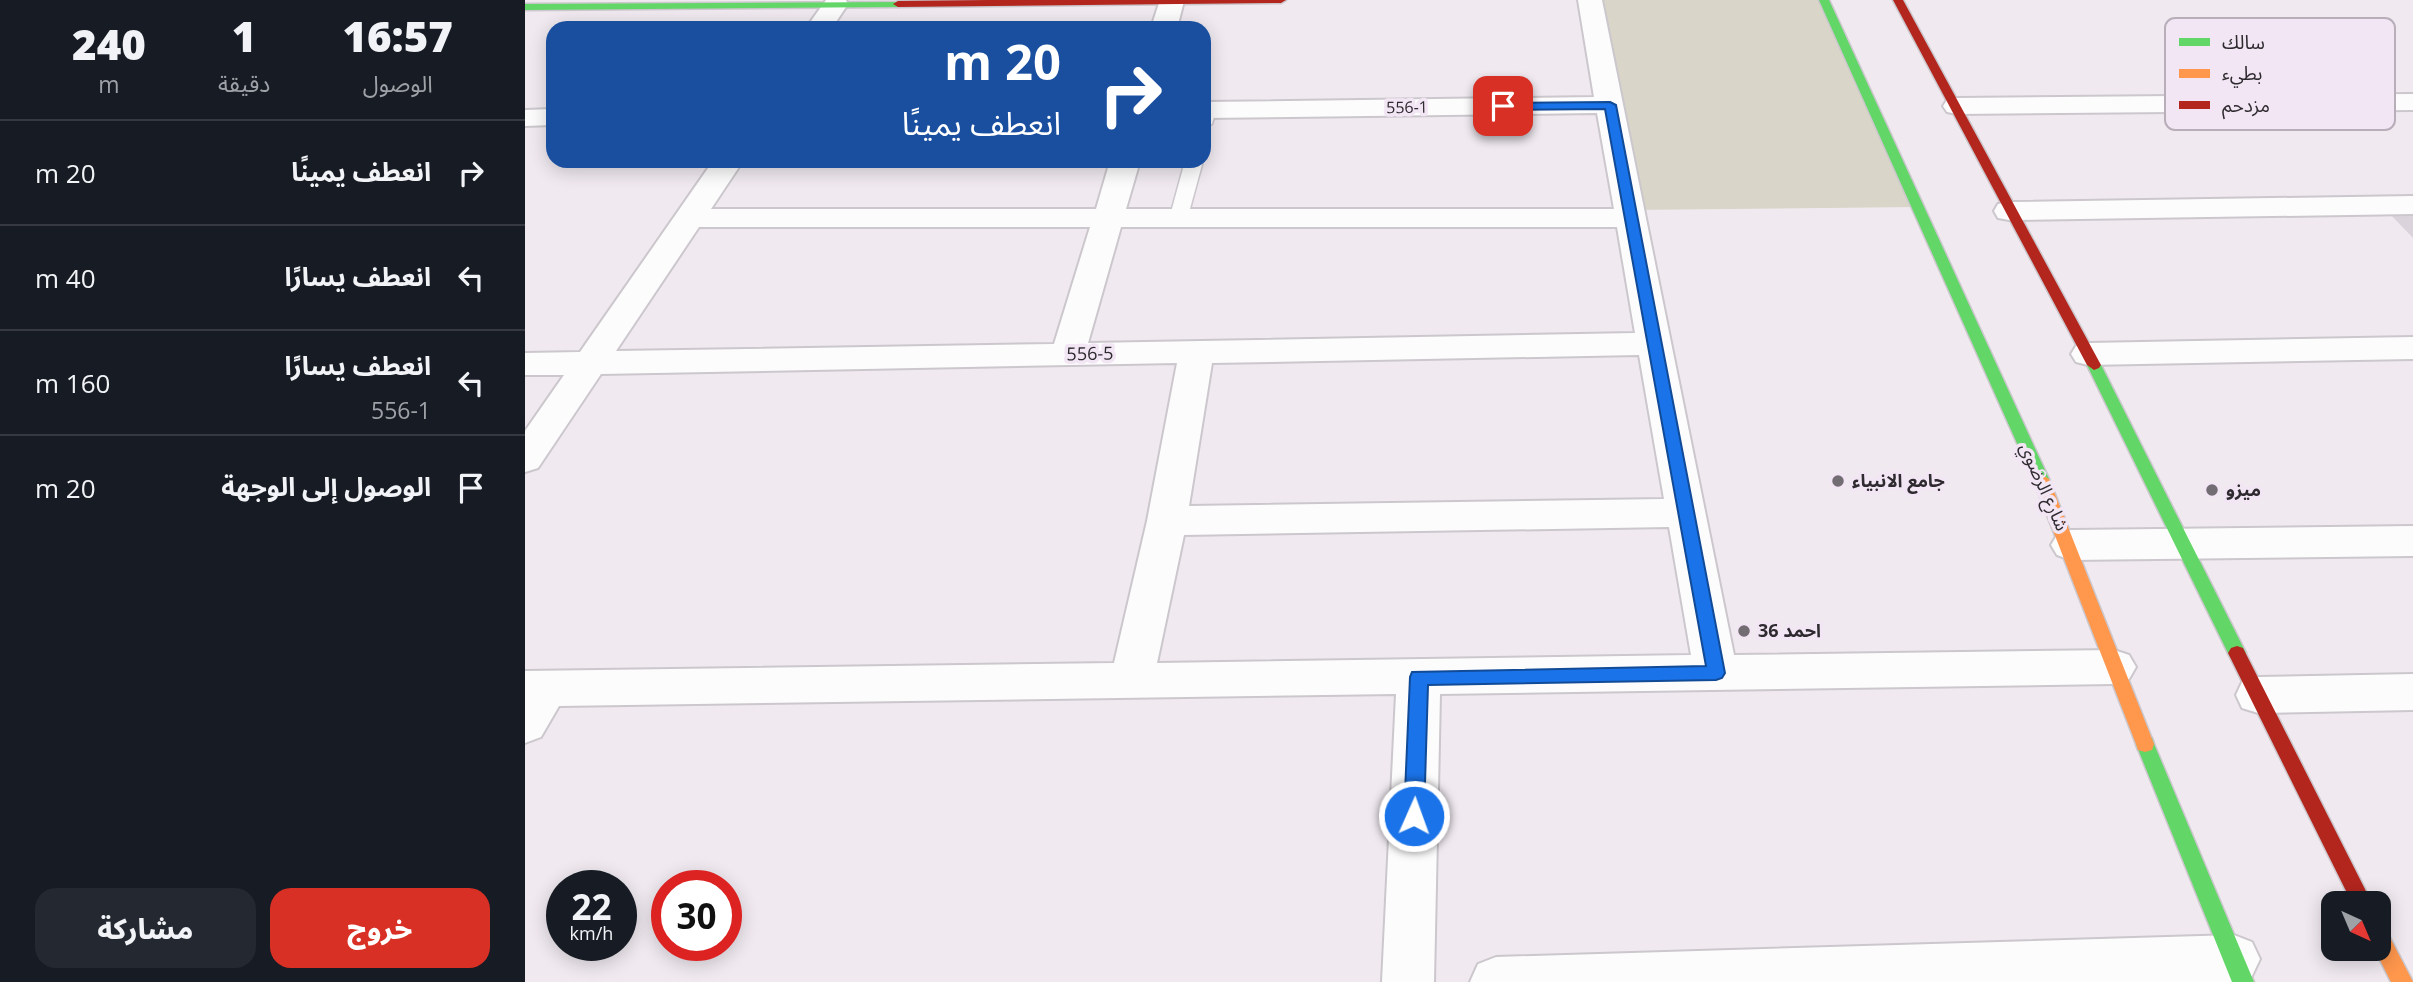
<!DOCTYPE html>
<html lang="ar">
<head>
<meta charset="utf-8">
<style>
	body { margin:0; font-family:"Open Sans","Noto Sans Arabic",sans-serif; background:#242831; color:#f1f3f6; direction:rtl; height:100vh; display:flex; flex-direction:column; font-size:26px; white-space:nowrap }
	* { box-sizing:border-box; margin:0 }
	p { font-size:23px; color:#9ea1a6 }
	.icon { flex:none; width:38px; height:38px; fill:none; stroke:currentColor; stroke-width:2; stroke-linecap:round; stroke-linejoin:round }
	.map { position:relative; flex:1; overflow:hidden; direction:ltr }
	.side { display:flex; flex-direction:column; background:#171b24; width:525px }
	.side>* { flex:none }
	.guide { position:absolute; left:21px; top:21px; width:665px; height:147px; border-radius:21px; box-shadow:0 4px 18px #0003; direction:rtl; background:#1a4fa0; color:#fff; overflow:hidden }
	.needle { width:46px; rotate:136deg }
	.controls { position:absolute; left:1796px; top:891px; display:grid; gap:14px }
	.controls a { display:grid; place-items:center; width:70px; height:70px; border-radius:14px; background:#171b24; box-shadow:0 4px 18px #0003; font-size:35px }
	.speed { position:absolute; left:21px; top:870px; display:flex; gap:14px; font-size:35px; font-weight:700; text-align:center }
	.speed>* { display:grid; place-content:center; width:91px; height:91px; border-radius:50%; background:#171b24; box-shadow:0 4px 18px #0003; line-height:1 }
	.speed small { font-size:18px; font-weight:400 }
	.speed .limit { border:10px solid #d22; background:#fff; color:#111 }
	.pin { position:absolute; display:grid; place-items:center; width:60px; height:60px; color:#fff; margin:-30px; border-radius:14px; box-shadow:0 4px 10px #0006 }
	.me { position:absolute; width:77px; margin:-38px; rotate:2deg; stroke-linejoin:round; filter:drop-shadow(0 0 5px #0008) }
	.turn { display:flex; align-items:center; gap:24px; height:147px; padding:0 35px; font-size:32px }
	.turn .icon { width:91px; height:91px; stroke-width:2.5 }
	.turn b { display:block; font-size:49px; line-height:60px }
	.eta { display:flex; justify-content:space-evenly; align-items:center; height:119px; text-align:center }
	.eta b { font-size:42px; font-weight:800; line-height:49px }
	.action { display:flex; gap:14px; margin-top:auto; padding:14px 35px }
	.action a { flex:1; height:80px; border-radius:21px; background:#d93025; color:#fff; font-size:28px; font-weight:800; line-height:80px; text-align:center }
	.action a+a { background:#242831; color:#f1f3f6 }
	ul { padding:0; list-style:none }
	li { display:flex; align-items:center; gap:21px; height:105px; padding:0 35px; border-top:2px solid #363941 }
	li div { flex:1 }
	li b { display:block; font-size:26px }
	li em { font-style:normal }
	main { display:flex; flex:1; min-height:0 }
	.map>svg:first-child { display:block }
	.green { fill:#d9d5c8 }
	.building { fill:#dbd3db }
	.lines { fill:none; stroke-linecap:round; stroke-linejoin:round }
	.lane-casing { stroke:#cbc7cc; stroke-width:3 }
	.street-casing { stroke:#cbc7cc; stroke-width:4 }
	.fast-casing { stroke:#cbc7cc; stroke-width:3 }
	.slow-casing { stroke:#cbc7cc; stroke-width:3 }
	.jam-casing { stroke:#cbc7cc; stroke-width:3 }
	.lane { fill:#fdfcfd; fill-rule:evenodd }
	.street { fill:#fdfcfd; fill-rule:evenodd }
	.fast { fill:#63d668; fill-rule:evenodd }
	.slow { fill:#ff974d; fill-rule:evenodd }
	.jam { fill:#b3261e; fill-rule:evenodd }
	.route { fill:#1a73e8; stroke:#114b97; stroke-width:2 }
	.poi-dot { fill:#726d73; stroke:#f2e6f4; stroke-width:2.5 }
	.labels { text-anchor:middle; stroke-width:7; stroke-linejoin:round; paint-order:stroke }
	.far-street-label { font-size:16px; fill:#2e2a2f; stroke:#f2e6f4 }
	.street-label { font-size:18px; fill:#2e2a2f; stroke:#f2e6f4 }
	.poi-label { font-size:18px; font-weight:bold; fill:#2e2a2f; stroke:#f2e6f4; text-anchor:start }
	.key { fill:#f2e6f4; stroke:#b7aeb9; stroke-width:2 }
	.key-label { font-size:19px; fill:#2e2a2f }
</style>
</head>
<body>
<main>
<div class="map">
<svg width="1888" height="982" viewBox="0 0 1888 982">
	<rect width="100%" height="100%" fill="#f0eaf0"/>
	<path class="green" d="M1065,0H1299L1393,207L1104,210Z"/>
	<path class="building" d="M1863,212H1888V238Z"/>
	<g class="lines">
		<g class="lane-casing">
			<path id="lane" d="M683,105L691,110L687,124L679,129V106Z
				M660,161H678L663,216L654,221L645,216Z"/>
		</g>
		<g class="street-casing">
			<path id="street" d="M301,0H321L323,4L307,28H281Z
				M635,0L659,1L652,28H626Z
				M1053,0H1077L1209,655L1589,650L1604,655L1611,667L1604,679L1589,684L915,694L909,982H857L871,694L34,706L16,737L0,743V671L589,663L622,521L652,363L76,374L13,468L0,472V431L39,375H0V353L55,352L188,161H218L186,209H571L585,161H615L601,209H1089L1072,113L679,118V102L1069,97ZM174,227H565L529,344L91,351ZM596,227H1092L1110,333L563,343ZM1114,355L1139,499L664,506L687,363ZM1144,527L1166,655L632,663L659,535Z
				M1888,94V110L1432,114L1422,112L1418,106L1422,100L1432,98Z
				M28,109V125L0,126V110Z
				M1888,196V214L1484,220L1473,218L1469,211L1473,204L1484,202Z
				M1888,337V359L1563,365L1551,362L1546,354L1551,346L1563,343Z
				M1888,526V556L1546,560L1532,555L1526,545L1532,535L1546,530Z
				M1888,674V710L1733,713L1717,708L1711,695L1717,682L1733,677Z
				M1709,935L1727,942L1735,959L1727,976L1712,982H945L953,964L971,957Z"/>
		</g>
		<g class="fast-casing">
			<path id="fast" d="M1294,0H1304L1524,479L1522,483H1510L1508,479Z
				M377,2L378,4L373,7L0,10V4Z
				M1569,360L1576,365L1721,653L1718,658L1712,660L1706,658L1703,653L1562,365Z
				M1620,736L1627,738L1629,744L1729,982H1707L1611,744L1613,738Z"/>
		</g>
		<g class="slow-casing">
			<path id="slow" d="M1516,474L1524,479L1629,744L1627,750L1620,752L1613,750L1611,744L1508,479Z
				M1853,925L1860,928L1888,982H1866L1849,948H1853Z"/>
		</g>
		<g class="jam-casing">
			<path id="jam" d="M463,0H761L756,3L373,7L368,4L373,1Z
				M1368,0H1378L1576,365L1574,368L1569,370L1562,365Z
				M1712,646L1718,648L1847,903H1827L1703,653L1706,648Z"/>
		</g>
		<use href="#lane" class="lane"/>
		<use href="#street" class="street"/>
		<use href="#fast" class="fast"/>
		<use href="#slow" class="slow"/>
		<use href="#jam" class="jam"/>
	</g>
	<path class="route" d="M1085,102L1091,105L1200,673L1197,678L1191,680L903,685L899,816L896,822L889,824L882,822L879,816L885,677L887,672L1181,666L1080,109L978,110L972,106L978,103Z"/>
	<g class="poi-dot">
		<circle cx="1313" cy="481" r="7"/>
		<circle cx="1687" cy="490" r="7"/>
		<circle cx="1219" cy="631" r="7"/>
	</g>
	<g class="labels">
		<g class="far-street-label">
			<text transform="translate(882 107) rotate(-1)" y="6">556-1</text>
		</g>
		<g class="street-label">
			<text transform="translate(565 354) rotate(-1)" y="6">556-5</text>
			<text transform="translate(1519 487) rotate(66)" y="6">شارع الرضوي</text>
		</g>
		<g class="poi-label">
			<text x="1327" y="487">جامع الانبياء</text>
			<text x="1701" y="496">ميزو</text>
			<text x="1233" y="637">احمد 36</text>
		</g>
	</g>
	<rect x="1640" y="18" width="230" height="112" rx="10" class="key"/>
	<rect x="1654" y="38" width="31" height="8" fill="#63d668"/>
	<rect x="1654" y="69" width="31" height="9" fill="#ff974d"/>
	<rect x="1654" y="101" width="31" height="8" fill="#b3261e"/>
	<g class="key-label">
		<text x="1697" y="49">سالك</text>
		<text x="1697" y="80">بطيء</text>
		<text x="1697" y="112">مزدحم</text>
	</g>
</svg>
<div class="controls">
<a><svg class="needle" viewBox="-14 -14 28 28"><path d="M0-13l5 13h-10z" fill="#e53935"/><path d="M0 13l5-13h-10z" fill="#9ea1a6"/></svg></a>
</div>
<div class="speed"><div>22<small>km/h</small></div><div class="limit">30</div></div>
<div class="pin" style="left:978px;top:106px;background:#d93025"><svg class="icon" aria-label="arrive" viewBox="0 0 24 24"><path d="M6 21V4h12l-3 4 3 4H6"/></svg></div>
<svg class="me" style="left:889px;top:816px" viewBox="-20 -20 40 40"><circle r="17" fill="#1a73e8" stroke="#fff" stroke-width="3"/><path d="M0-11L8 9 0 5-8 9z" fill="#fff"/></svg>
<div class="guide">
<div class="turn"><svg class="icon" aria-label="right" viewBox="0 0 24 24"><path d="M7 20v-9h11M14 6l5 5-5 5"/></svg><div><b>20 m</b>انعطف يمينًا</div></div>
</div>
</div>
<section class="side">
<div class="eta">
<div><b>16:57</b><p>الوصول</p></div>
<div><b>1</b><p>دقيقة</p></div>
<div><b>240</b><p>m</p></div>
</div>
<ul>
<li><svg class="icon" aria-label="right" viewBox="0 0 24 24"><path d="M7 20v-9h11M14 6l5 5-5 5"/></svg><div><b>انعطف يمينًا</b></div><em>20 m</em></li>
<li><svg class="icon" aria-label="left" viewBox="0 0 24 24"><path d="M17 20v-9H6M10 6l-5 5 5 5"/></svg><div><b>انعطف يسارًا</b></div><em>40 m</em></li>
<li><svg class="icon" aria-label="left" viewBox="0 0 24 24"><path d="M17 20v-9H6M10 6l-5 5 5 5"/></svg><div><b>انعطف يسارًا</b><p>556-1</p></div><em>160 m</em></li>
<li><svg class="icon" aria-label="arrive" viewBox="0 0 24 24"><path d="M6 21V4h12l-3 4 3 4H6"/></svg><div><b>الوصول إلى الوجهة</b></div><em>20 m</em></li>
</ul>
<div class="action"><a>خروج</a><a>مشاركة</a></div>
</section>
</main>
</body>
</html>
